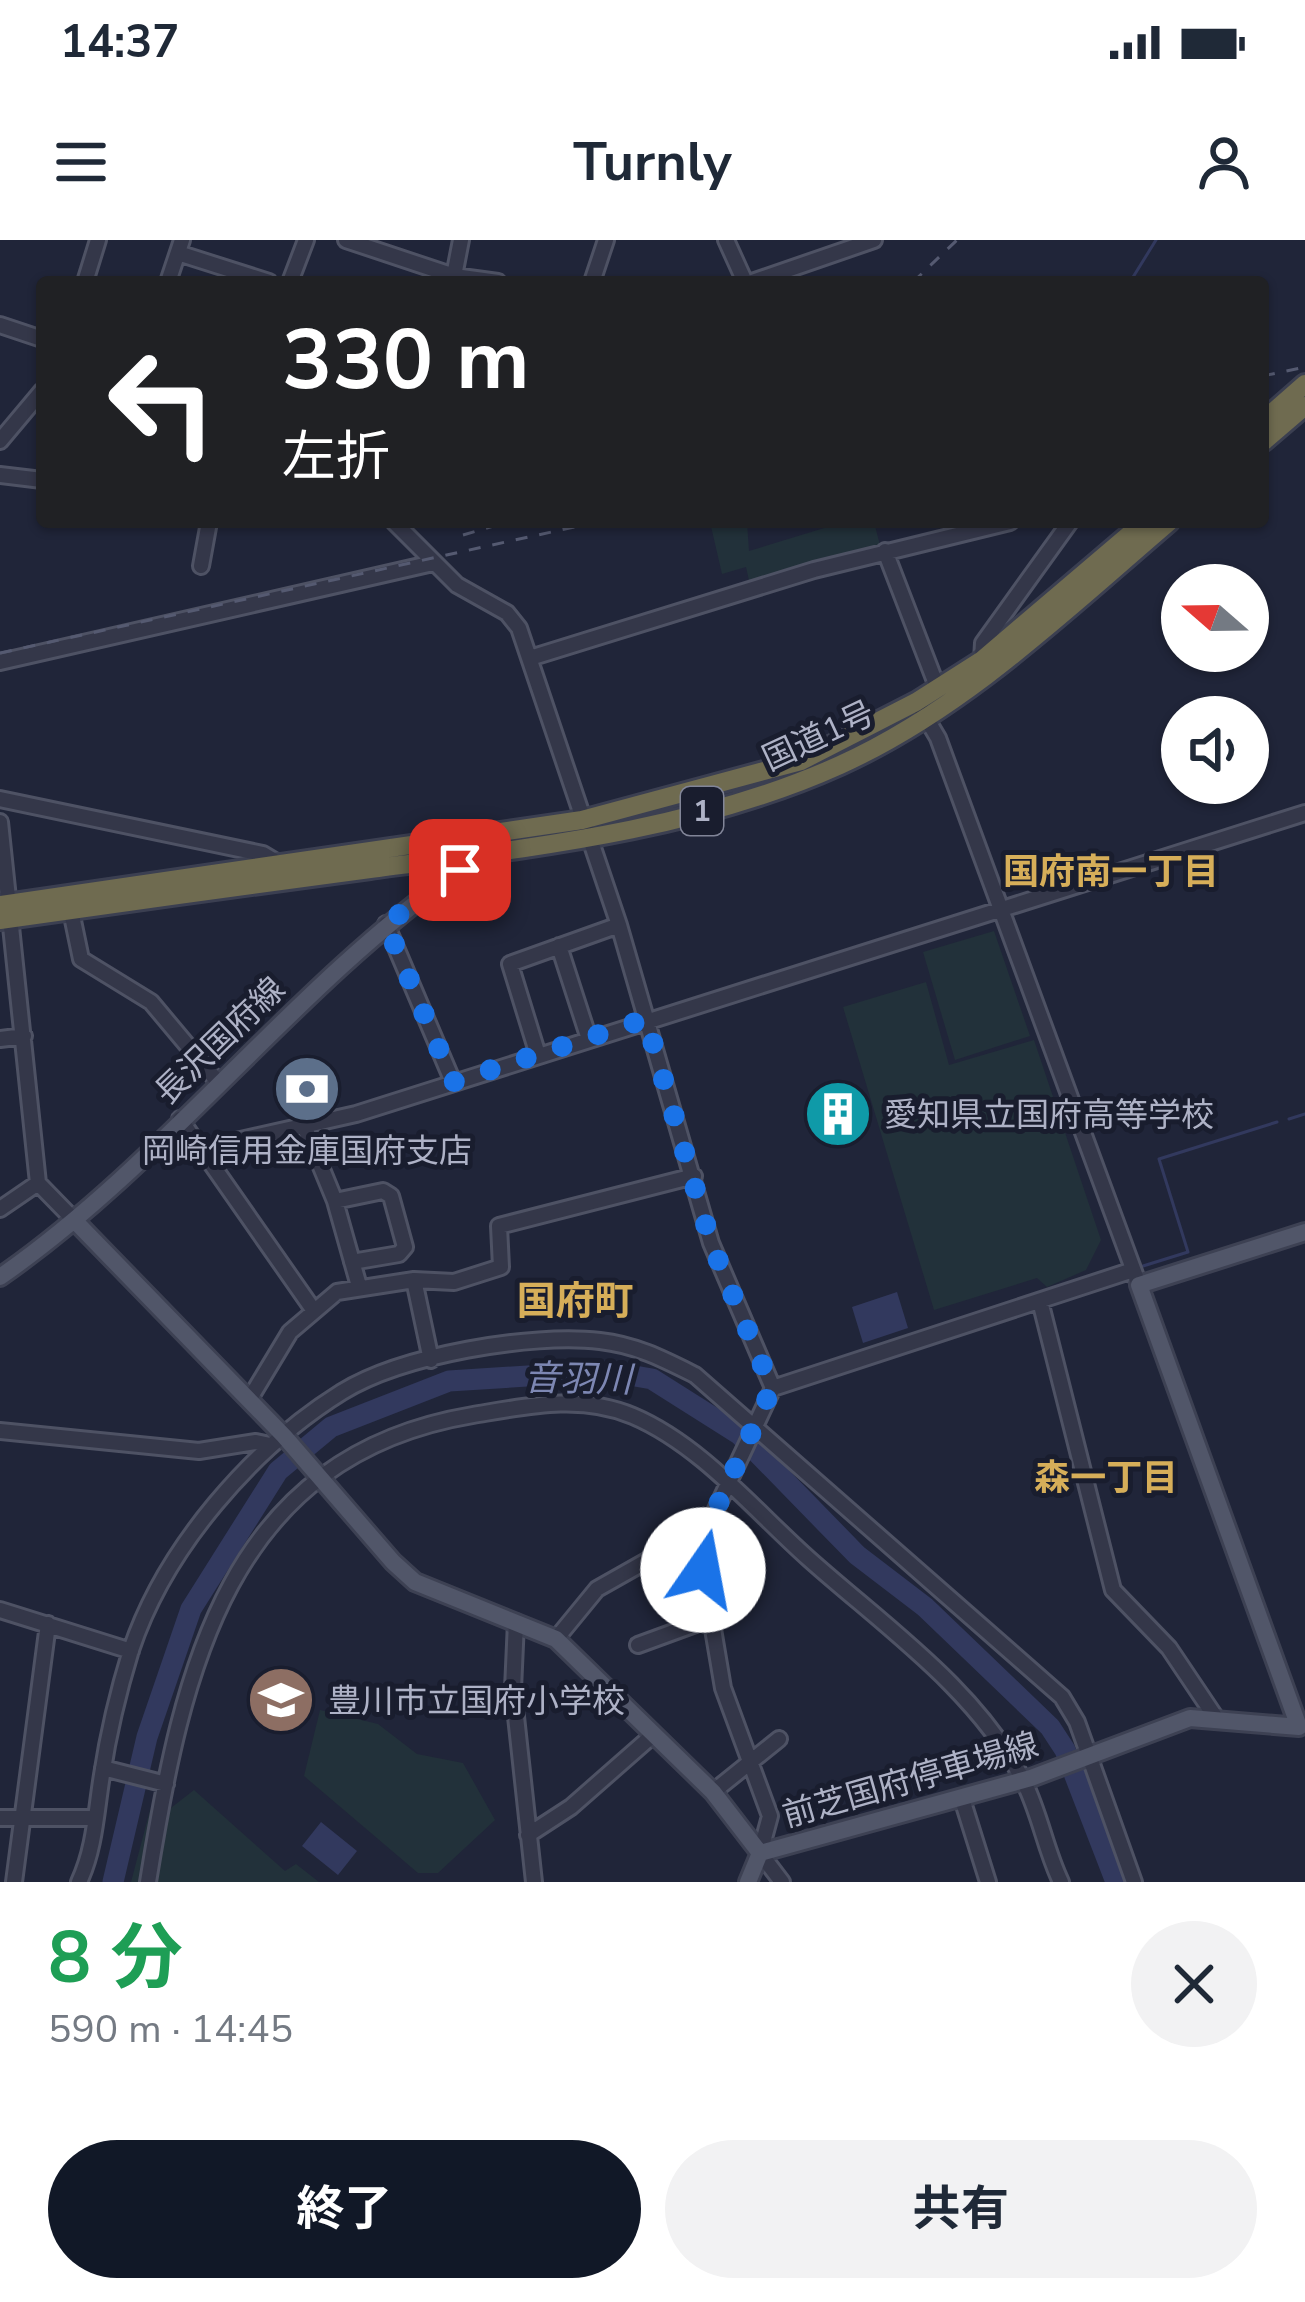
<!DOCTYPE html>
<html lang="ja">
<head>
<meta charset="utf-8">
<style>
	body { margin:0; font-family:"Nunito Sans","Noto Sans JP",sans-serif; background:#f2f2f3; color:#1f2937; height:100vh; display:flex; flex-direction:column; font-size:45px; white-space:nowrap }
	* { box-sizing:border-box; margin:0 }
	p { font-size:39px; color:#747a83 }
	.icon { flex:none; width:66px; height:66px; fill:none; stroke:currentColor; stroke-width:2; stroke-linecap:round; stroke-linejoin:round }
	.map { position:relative; height:1642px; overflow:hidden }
	.sheet { display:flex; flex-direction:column; background:#fff; flex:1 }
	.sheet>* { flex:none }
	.banner { position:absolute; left:36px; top:36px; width:1233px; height:252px; border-radius:12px; box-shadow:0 3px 9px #0004; background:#202124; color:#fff; overflow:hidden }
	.needle { width:78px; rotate:290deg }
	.controls { position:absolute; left:1161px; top:324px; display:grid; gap:24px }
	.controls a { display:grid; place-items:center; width:108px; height:108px; border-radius:50%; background:#fff; box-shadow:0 3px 9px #0004; font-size:60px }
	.pin { position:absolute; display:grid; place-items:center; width:102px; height:102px; color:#fff; margin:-51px; border-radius:24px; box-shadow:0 6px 18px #0006 }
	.me { position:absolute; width:132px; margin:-66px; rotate:12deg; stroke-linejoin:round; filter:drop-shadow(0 0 9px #0008) }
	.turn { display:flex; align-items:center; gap:42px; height:252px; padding:0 48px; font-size:54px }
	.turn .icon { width:156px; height:156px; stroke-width:2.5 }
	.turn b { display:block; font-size:84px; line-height:102px }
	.round { display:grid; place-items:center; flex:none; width:126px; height:126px; border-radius:63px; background:#f2f2f3 }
	.summary { display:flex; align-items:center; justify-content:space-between; height:204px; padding:0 48px }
	h1 { font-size:72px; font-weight:700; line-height:90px; color:#1e9e55 }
	.cta { display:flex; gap:24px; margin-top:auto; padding:24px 48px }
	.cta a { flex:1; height:138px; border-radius:72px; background:#111827; color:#fff; font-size:48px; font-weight:700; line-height:138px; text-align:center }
	.cta a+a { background:#f2f2f3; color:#1f2937 }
	.status { display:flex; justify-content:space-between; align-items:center; height:84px; padding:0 60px; background:#fff; direction:ltr }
	.status svg { height:33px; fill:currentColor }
	header { display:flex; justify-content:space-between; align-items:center; height:156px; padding:0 48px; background:#fff; font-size:54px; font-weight:700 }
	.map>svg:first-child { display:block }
	.green { fill:#22313a }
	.water { fill:#32395e }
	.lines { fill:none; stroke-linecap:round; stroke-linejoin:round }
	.stream { stroke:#32395e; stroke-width:3 }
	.river { stroke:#32395e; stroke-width:21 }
	.minor-casing { stroke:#4e5264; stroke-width:20 }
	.major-casing { stroke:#3d4153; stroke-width:22 }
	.highway-casing { stroke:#3b3f51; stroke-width:24 }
	.minor { stroke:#343749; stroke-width:14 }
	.major { stroke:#515669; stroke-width:16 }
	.highway { stroke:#6f6b50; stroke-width:18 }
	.rail { stroke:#555a71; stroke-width:3; stroke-dasharray:12 12; stroke-linecap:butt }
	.route { stroke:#1a73e8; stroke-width:21; stroke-dasharray:0 37.8 }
	.labels { text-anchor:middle; stroke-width:10; stroke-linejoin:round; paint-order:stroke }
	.shield { fill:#191d2e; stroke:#818598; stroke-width:3 }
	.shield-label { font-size:30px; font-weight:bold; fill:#aeb2c6 }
	.street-label { font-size:33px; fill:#aeb2c6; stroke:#191d2e }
	.poi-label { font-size:33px; fill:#aeb2c6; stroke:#191d2e; text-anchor:start }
	.neighbourhood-label { font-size:36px; font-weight:bold; fill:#d6ae59; stroke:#191d2e }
	.water-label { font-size:36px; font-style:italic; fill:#7d87b3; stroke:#191d2e }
	.quarter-label { font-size:39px; font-weight:bold; fill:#d6ae59; stroke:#191d2e }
</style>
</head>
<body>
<div class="status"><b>14:37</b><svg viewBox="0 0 49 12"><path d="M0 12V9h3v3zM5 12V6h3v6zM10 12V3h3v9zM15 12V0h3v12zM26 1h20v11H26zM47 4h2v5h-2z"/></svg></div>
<header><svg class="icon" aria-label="menu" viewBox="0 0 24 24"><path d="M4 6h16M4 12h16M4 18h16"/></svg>Turnly<svg class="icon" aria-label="person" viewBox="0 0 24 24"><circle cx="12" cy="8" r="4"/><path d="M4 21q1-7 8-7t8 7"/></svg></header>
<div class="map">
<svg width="1305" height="1642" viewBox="0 0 1305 1642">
	<rect width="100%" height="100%" fill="#202539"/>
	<path class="green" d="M710,282H747L749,311L844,282H874L880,305L750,345L746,327L722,334Z
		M994,691L1030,796L955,820L923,712Z
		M926,742L949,825L1034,800L1101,1000L1086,1030L1047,1047L1037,1038L934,1070L843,767Z
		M320,1470L378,1484L417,1514L463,1523L495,1580L438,1633H418L304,1536Z
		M194,1550L285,1631L296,1624L319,1642H131L150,1570L167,1571Z"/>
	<path class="water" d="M897,1052L908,1088L863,1103L852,1067Z
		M321,1582L357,1611L338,1635L302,1606Z"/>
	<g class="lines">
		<path class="stream" d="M1130,42L1156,0
			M1289,879L1305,874
			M1143,1026L1188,1012L1159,919L1277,882"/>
		<path class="river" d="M113,1642L147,1497L191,1369L278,1231L331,1187L449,1141L606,1131L652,1139L739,1194L857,1315L925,1367L1050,1487L1065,1510L1116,1642"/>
		<g class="minor-casing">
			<path id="minor" d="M346,0L454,36L498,42
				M726,0L745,42
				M178,13L269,42
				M454,36L461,0
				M85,42L98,0
				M168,42L182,0
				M290,42L306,0
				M592,42L606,0
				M752,42L874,0
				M0,85L42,99
				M0,201L42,151
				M0,235L42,240
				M394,282L457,345L507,373L519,388L619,685L711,1003L773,1148L704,1295L703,1330L723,1448L770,1576L760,1613L782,1642
				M885,311L938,449
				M201,326L209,282
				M530,418L814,330L1010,282
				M982,420L983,403L1070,282
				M0,422L433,323
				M922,471L938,498L1139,1045
				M0,559L263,614L283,626
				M0,582L38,943L74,980
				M71,671L81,719L151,762L218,842
				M386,684L453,842
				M559,706L589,799
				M0,799L24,796
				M538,815L510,724L619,685
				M180,879L312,1068
				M305,888L335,961
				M205,908L356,874L1305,573
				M0,969L38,943
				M352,1022L399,1014L405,1007L391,956L383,951L335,961L359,1046
				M414,1040L431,1120
				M1040,1061L1113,1350L1169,1408L1216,1478
				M773,1148L1133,1030
				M249,1160L290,1092L337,1052L414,1040L454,1042L501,1027L499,986L694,936
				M0,1191L199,1211L256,1202L270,1205
				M0,1370L131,1411
				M516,1382L513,1449L534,1642
				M556,1399L597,1349L689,1297L704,1295
				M638,1405L709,1379
				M103,1528L166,1544
				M713,1552L779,1499
				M962,1559L988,1642
				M0,1578H96
				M528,1595L571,1567L653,1495
				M14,1642L48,1384
				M79,1642C95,1608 96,1571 102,1535C108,1495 119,1449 131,1410C165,1308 252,1208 342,1152C402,1115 531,1093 600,1101C636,1105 663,1119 695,1135L1062,1457L1077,1482L1134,1642
				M148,1642C182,1431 227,1216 473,1175C527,1166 581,1154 633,1176C701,1205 755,1271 809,1319C884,1386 976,1449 1023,1540C1040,1573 1045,1609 1061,1642"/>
		</g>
		<g class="major-casing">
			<path id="major" d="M74,980L284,1196L393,1322L415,1342L556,1399L713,1552L760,1613
				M0,1037C168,920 292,748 460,630L463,601
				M760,1613L1031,1538L1190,1478L1299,1487L1139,1045L1305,992
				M748,1642L760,1613"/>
		</g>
		<g class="highway-casing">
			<path id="highway" d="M1263,181L1305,144
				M1263,202L1305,166
				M0,665L582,580L801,521L916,462L982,420L1144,282
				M0,680C123,663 247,645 370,629C527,608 694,591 840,525C964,469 1067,369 1169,282"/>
		</g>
		<use href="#minor" class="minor"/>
		<use href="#major" class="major"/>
		<use href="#highway" class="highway"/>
		<path class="rail" d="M913,42L957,0
			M1263,136L1305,127
			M463,295L507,282
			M0,413L597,282"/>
	</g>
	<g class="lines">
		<path class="route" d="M460,630L386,684L453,842L646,779L711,1003L772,1148L704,1295L703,1330"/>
	</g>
	<defs>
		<g id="bank-disc" transform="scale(3.45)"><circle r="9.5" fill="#5c6f8a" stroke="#191d2e"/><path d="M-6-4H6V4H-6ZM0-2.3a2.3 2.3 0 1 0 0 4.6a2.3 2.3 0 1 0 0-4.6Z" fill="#fff"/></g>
		<g id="building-disc" transform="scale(3.45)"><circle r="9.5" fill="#0f9aa8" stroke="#191d2e"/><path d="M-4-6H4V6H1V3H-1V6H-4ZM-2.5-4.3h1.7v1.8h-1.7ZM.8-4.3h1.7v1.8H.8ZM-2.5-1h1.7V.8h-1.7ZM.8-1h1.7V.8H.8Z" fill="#fff"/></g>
		<g id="school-disc" transform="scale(3.45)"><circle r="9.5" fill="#8d6e63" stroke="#191d2e"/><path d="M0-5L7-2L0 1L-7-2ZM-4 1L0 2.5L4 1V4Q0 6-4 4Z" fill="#fff"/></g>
	</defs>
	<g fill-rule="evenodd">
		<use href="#bank-disc" x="307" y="849"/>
		<use href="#building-disc" x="838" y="874"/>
		<use href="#school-disc" x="281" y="1460"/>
	</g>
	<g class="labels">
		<rect class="shield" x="681" y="547" width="42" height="48" rx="9"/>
		<g class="shield-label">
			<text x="702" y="581">1</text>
		</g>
		<g class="street-label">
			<text transform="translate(818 495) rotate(-25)" y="12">国道1号</text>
			<text transform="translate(219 800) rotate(-44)" y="12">長沢国府線</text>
			<text transform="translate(910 1539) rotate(-16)" y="12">前芝国府停車場線</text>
		</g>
		<g class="poi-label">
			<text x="884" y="886">愛知県立国府高等学校</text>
			<text x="307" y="922" text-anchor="middle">岡崎信用金庫国府支店</text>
			<text x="328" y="1472">豊川市立国府小学校</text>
		</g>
		<g class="neighbourhood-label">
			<text x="1111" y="644">国府南一丁目</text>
			<text x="1106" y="1250">森一丁目</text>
		</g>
		<g class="water-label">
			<text transform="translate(578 1138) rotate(1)" y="13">音羽川</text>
		</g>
		<g class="quarter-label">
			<text x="575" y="1074">国府町</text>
		</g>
	</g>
</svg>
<div class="controls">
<a><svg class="needle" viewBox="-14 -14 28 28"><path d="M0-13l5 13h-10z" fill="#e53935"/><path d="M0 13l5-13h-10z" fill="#747a83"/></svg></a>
<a><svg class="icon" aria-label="sound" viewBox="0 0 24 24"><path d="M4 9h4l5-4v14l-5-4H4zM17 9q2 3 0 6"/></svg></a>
</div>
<div class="pin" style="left:460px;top:630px;background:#d93025"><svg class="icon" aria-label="arrive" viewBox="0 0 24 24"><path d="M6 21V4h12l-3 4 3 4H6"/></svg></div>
<svg class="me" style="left:703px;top:1330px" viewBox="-20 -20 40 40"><circle r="19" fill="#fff"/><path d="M0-13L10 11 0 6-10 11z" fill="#1a73e8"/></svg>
<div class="banner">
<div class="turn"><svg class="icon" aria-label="left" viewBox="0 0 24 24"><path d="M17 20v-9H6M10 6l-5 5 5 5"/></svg><div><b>330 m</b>左折</div></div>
</div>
</div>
<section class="sheet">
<div class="summary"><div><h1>8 分</h1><p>590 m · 14:45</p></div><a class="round"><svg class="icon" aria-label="close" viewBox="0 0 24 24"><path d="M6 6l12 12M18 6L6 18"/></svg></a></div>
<div class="cta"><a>終了</a><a>共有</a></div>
</section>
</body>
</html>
